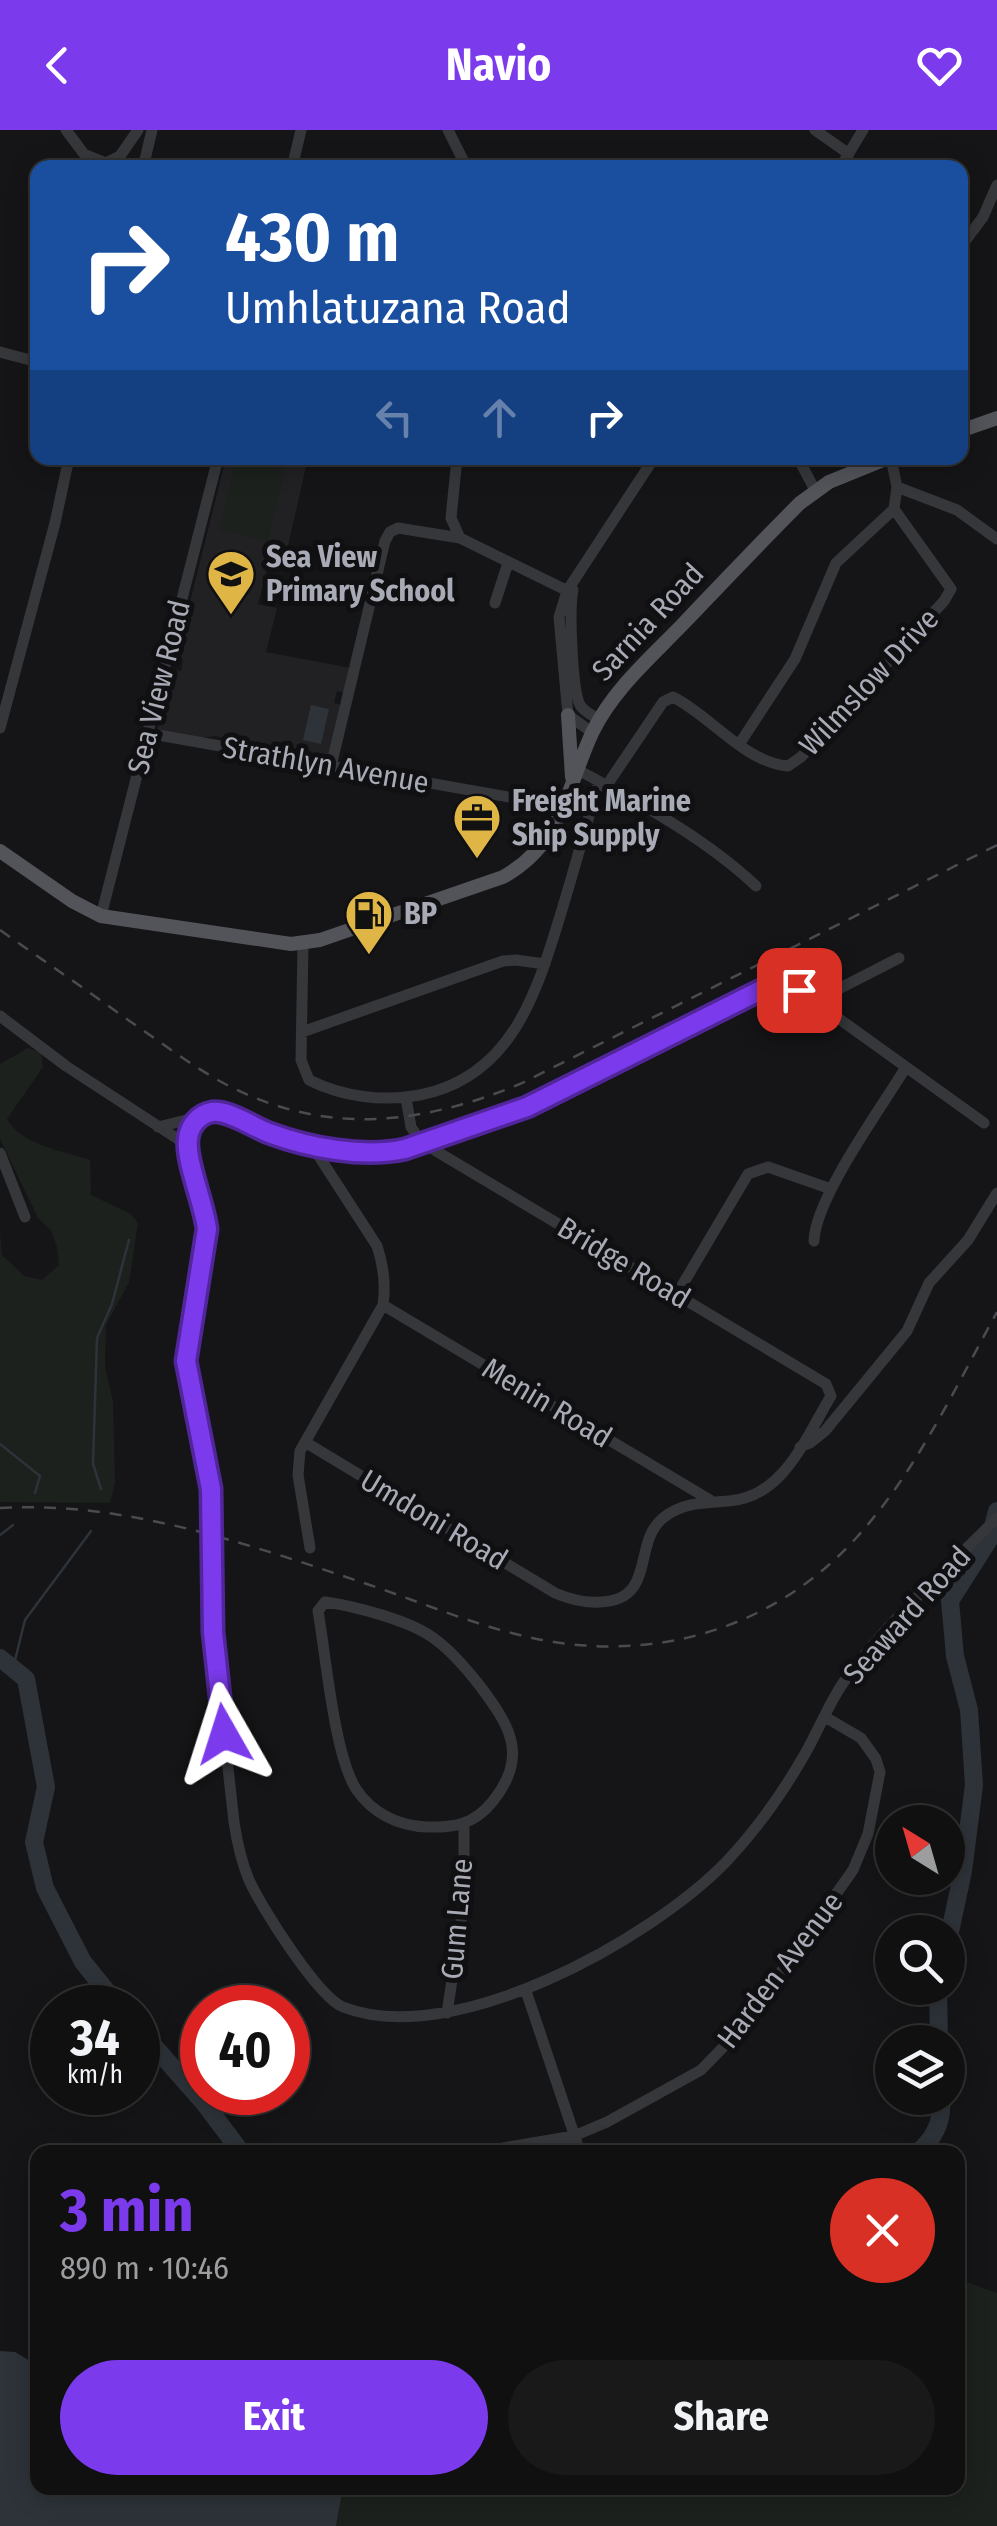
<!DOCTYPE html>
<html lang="en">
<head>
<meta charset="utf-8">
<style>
	body { margin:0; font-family:"Fira Sans Condensed",sans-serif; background:#19191a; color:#f1f3f6; height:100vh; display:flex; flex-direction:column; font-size:38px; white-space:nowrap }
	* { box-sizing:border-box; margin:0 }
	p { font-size:32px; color:#9c9d9f }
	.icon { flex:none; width:55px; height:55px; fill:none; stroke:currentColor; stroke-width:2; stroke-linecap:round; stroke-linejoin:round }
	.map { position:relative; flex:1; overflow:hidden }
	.details { position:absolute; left:30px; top:2015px; width:935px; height:350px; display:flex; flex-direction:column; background:#101011; border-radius:20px; box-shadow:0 5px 25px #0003,0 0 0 2px #303031 }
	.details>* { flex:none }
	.banner { position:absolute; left:30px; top:30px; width:938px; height:305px; border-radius:20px; box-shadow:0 5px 25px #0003,0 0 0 2px #303031; background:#1a4fa0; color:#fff; overflow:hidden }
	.needle { width:65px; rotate:323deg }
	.fabs { position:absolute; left:875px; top:1675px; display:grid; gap:20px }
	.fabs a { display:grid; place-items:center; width:90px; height:90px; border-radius:50%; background:#101011; box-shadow:0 5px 25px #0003,0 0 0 2px #303031; font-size:50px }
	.speed { position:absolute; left:30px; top:1855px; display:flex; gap:20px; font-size:50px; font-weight:700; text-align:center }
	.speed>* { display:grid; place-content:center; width:130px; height:130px; border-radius:50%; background:#101011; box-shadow:0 5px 25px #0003,0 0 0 2px #303031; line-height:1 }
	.speed small { font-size:25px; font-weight:400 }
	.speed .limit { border:15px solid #d22; background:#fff; color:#111 }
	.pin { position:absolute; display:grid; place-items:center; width:85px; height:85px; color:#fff; margin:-42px; border-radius:20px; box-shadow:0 5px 15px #0006 }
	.me { position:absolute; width:110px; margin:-55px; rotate:354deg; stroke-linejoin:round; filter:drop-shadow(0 0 8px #0008) }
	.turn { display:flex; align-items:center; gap:35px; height:210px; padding:0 30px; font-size:45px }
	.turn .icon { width:130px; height:130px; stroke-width:2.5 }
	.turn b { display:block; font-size:70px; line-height:85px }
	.lanes { display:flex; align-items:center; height:95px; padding:0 30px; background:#0003; justify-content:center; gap:50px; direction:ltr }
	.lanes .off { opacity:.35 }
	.round { display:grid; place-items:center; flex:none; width:105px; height:105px; border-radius:52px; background:#19191a }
	.headline { display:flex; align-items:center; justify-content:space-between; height:170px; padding:0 30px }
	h1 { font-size:60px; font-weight:700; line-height:75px; color:#7c3aed }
	.primary-button { display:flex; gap:20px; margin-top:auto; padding:20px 30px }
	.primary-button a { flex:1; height:115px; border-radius:60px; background:#7c3aed; color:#fff; font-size:40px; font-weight:700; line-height:115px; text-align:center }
	.primary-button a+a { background:#19191a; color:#f1f3f6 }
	header { display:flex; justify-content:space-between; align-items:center; height:130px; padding:0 30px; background:#7c3aed; color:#fff; font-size:45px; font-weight:700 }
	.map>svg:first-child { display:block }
	.built { fill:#212123 }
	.green { fill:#1c211d }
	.water { fill:#2d3339 }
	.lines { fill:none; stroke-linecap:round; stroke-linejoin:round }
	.stream { stroke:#2d3339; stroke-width:2.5 }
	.river { stroke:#2d3339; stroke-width:18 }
	.minor { stroke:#36373b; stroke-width:11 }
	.major { stroke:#53545a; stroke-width:14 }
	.rail { stroke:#4a4b50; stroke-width:2.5; stroke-dasharray:12 10; stroke-linecap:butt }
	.route-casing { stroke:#51269a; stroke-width:25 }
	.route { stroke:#7c3aed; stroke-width:18 }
	.labels { text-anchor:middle; stroke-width:10; stroke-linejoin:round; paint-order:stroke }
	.poi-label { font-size:30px; font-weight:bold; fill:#a8abb5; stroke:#101012; text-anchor:start }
	.street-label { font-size:30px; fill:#a8abb5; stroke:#101012 }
</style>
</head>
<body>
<header><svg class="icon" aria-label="back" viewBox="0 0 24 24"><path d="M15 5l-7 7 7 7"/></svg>Navio<svg class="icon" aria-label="heart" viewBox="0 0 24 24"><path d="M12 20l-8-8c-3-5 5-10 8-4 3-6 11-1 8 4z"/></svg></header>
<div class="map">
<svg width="997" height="2396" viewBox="0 0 997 2396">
	<rect width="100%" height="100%" fill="#151517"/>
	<path class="built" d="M226,328H308L285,429L270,427L258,474L277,478L266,522L351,538L345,563L337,561L334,573L341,575L327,630L228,614L222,608L216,606L201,608L157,600L174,540L181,541L183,529L176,528Z"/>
	<path class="green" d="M236,328H288L268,412L219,400Z
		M28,918L41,923L43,937L7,989C21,1015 64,1021 90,1030L91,1065L131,1084L138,1093L129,1152L106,1195L105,1237L113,1272L115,1353L110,1373L0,1372V1103L2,1125L24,1146L42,1150L59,1135L57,1117L51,1100L38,1088L0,1009V934Z
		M958,2149L997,2163V2396H336L343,2358H958Z"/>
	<path class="water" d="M311,575L329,579L321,614L303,610Z
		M0,2221L15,2222L37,2235L38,2358H343L336,2396H0Z"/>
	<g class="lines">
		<path class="stream" d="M0,1314L40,1346L35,1363
			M101,1359L93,1334L97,1208L112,1174L129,1110
			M0,1405L13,1395
			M990,1408L997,1411
			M13,1538L25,1490L91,1401"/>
		<path class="river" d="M0,1528L26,1549L46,1657L34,1712L45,1758L83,1832L120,1878
			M948,1811L963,1741L974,1655L969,1580L955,1526L950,1471L990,1408L997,1381
			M938,1858L939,1912
			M138,1898L205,1974L241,2022
			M918,2022C935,2008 943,1990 941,1968"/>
		<path class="minor" d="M66,0L84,24L106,33L120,26L138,0
			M448,0L467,38
			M815,0L849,24
			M467,36L532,38
			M143,38L152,0
			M292,38L301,0
			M840,38L863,0
			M960,118L983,87L997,55
			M0,222L38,232
			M457,328L451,388L460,408L572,463
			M798,328L815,360
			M897,357L957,380L997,409
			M573,460C569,477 572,560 580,575C584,582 593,585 599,590
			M495,473L508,433
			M0,598L55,393L69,328
			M147,603L565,677
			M593,603L568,585L559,487L567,461L654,328
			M740,613L795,529L836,433L894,379L897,357L891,328
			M331,636L385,411L390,402L398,398L460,408
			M578,640C640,673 705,708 756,756
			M607,655L663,572L673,567C711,586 744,632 788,636L801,627L944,471L951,459L894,379
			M101,786L218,328
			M303,814L301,930L309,950C343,967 383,972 420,965C512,947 537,862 561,783C574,740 586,696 599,652
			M815,871L899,828
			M0,886L66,936L187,1015
			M302,902L503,831L516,830L545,834
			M984,993L799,860L776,855L527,977L405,1019C364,1028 313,1018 273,1005C254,999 235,986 215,982C197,985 188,997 187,1015L205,1080L207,1099L186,1231L211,1359L213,1502L234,1692C237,1712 241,1731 249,1750C261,1777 318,1867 343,1877C453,1920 650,1810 726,1732C757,1699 784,1661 806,1622C821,1595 832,1566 851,1542C893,1486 948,1438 997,1388
			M158,997L198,987
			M0,1023L25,1087
			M814,1111C815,1068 882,977 906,937
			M677,1164L748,1044L768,1037L831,1059
			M383,1175L710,1370
			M305,1312L555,1463C569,1469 585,1473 600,1472C657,1470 632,1413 663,1388C683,1372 705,1373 729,1371C784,1367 806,1307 831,1266L826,1254L421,1012L411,997L406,968
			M800,1317L810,1313L825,1301L907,1201L929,1153L968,1110L997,1063
			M310,1418L298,1345L300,1321L383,1175C386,1154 384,1137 377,1116L311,1014
			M325,1472C354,1476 408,1490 432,1507C451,1520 466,1538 480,1556C510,1596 529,1626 493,1671C475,1694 455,1698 427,1697C398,1696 372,1683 356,1659C334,1624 326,1526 318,1481Z
			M526,1861L580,2022
			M447,1883L464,1771V1695
			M479,2022L574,2006L607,1992L701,1940L740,1900L853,1740L868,1704L880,1642L876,1629L861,1608L825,1587"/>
		<path class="major" d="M960,301L997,288
			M568,585L572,647
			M0,721L72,771L101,786L291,814L320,810L503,747C564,713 566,658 593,601C614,559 650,528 682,495C721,454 760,413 800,373L829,352L888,328"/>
		<path class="rail" d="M0,800C44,831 88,861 131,892C162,913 193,937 227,955C326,1006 420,995 520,954L997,715
			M0,1378C125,1371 244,1413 361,1452C421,1472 480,1498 542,1510C660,1532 776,1497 857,1407C916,1342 955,1258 997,1182"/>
	</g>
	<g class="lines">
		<g class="route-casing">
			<path id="route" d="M224,1604L213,1502L211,1359L186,1231L207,1099C204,1073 185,1030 188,1009C189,996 199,984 212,982C229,980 253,997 269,1003C309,1018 364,1028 405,1019L527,977L761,860L776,855L799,860"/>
		</g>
		<use href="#route" class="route"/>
	</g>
	<defs>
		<g id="school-pin" transform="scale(2.5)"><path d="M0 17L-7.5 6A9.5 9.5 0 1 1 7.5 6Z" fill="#dfb645" stroke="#101012"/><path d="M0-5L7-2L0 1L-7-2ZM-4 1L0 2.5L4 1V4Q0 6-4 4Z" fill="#111"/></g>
		<g id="office-pin" transform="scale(2.5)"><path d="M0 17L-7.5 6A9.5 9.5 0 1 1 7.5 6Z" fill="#dfb645" stroke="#101012"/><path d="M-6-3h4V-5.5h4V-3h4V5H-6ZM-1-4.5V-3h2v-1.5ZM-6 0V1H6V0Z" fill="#111"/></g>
		<g id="fuel-pin" transform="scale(2.5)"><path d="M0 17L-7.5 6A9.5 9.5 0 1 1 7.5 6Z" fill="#dfb645" stroke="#101012"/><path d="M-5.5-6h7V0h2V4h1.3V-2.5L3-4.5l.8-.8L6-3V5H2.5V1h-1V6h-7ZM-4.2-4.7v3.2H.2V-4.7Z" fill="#111"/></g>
	</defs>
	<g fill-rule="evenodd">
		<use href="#school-pin" x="231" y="444"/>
		<use href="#office-pin" x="477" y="688"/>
		<use href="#fuel-pin" x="369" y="784"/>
	</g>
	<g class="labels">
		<g class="poi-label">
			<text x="266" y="437">Sea View<tspan x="266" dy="34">Primary School</tspan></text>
			<text x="512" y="681">Freight Marine<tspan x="512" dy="34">Ship Supply</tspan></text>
			<text x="404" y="794">BP</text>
		</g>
		<g class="street-label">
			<text transform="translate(648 492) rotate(-47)" y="10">Sarnia Road</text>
			<text transform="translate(869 552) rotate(-47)" y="10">Wilmslow Drive</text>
			<text transform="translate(159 557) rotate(-76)" y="10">Sea View Road</text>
			<text transform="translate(326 635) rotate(10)" y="10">Strathlyn Avenue</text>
			<text transform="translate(624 1133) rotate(31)" y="10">Bridge Road</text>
			<text transform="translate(547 1273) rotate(31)" y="10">Menin Road</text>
			<text transform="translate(434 1390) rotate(31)" y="10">Umdoni Road</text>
			<text transform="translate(907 1485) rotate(-48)" y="10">Seaward Road</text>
			<text transform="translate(457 1789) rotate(-85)" y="10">Gum Lane</text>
			<text transform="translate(780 1840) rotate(-53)" y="10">Harden Avenue</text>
		</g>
	</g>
</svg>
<div class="fabs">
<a><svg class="needle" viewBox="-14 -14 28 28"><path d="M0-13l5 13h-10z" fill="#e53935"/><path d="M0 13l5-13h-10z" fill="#9c9d9f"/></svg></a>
<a><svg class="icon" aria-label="search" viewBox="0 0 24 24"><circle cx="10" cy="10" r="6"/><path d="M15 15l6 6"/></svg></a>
<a><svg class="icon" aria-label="layers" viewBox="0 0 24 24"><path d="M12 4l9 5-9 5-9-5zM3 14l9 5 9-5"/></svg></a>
</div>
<div class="speed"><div>34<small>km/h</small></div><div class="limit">40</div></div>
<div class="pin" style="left:799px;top:860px;background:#d93025"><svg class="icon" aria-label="arrive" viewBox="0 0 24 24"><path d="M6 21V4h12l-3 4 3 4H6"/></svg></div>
<svg class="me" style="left:224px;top:1604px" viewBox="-20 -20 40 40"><path d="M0-17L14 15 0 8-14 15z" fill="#7c3aed" stroke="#fff" stroke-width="4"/></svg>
<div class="banner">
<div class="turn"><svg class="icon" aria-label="right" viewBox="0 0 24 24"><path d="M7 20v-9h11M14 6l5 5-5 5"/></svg><div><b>430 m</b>Umhlatuzana Road</div></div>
<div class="lanes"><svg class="icon off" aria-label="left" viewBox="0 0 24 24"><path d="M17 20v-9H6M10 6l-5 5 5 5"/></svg><svg class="icon off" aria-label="ahead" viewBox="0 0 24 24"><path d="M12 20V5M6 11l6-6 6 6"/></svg><svg class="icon" aria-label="right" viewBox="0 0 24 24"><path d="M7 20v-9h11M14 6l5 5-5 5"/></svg></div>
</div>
<section class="details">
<div class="headline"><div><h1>3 min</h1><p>890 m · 10:46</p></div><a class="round" style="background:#d93025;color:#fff"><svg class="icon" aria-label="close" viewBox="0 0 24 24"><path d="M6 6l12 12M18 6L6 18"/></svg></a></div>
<div class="primary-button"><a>Exit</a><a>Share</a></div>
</section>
</div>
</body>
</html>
